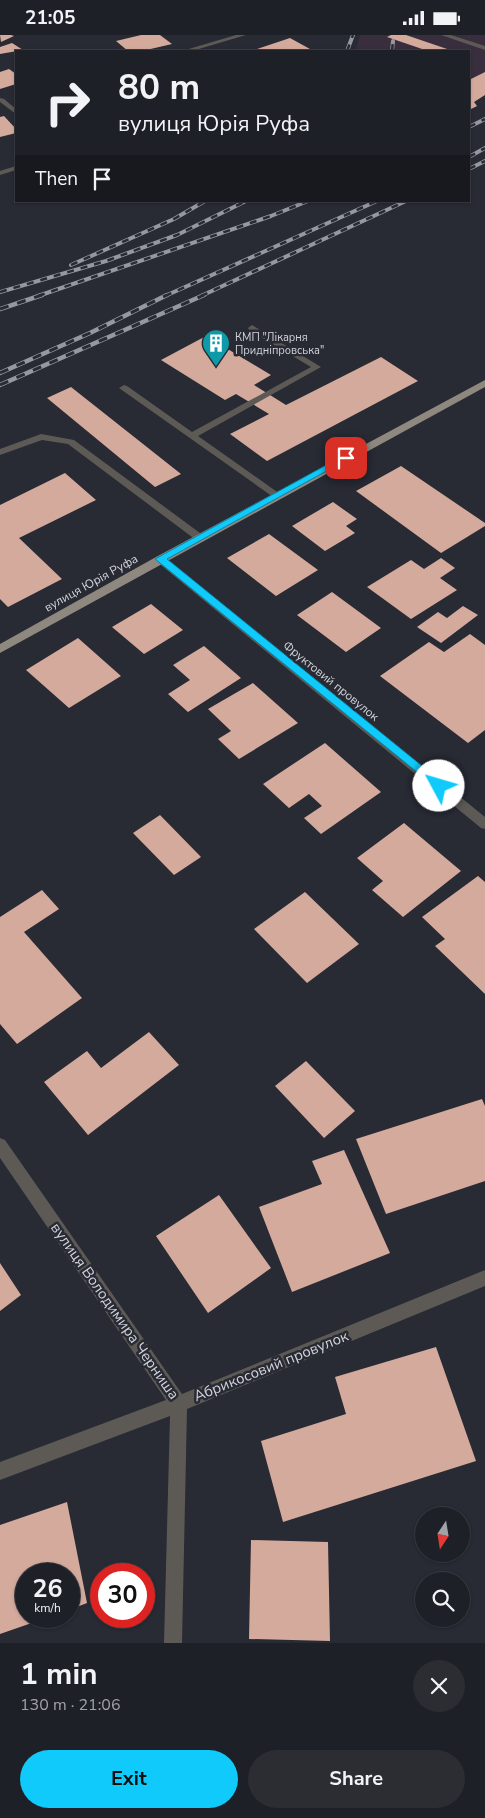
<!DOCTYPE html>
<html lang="en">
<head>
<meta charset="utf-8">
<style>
	body { margin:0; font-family:"Nunito Sans",sans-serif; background:#2b2d33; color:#f1f3f6; height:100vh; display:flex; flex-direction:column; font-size:19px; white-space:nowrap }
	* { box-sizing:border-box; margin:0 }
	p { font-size:16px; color:#a1a3a7 }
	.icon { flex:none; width:28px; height:28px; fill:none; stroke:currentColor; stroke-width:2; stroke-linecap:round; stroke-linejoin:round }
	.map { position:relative; height:1608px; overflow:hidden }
	.panel { display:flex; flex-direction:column; background:#1e2027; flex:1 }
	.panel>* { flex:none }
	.top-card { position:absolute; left:15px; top:15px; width:455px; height:152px; border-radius:0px; box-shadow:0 1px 4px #0004,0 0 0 1px #3c3e44; background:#1e2027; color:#f1f3f6; overflow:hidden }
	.needle { width:32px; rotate:192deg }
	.controls { position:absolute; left:415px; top:1472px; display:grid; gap:10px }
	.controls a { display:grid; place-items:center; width:55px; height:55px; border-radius:50%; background:#1e2027; box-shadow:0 1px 4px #0004,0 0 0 1px #3c3e44; font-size:25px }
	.speed { position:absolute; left:15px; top:1528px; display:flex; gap:10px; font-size:25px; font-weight:700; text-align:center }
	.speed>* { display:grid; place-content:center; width:65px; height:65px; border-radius:50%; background:#1e2027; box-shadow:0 1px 4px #0004,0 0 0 1px #3c3e44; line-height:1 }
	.speed small { font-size:12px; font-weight:400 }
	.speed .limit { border:8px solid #d22; background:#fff; color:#111 }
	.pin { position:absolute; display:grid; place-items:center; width:42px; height:42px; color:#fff; margin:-21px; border-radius:10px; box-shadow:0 2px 8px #0006 }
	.me { position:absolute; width:55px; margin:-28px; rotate:309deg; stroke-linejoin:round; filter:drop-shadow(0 0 4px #0008) }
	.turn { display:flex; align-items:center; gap:18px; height:105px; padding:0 20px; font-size:22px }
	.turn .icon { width:65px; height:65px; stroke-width:2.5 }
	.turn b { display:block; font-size:35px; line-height:42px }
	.then { display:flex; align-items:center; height:48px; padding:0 20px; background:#0003; gap:10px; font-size:19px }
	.round { display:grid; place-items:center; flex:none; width:52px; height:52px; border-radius:26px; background:#2b2d33 }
	.headline { display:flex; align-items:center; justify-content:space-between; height:85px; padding:0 20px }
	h1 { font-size:30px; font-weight:700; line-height:38px }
	.button { display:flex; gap:10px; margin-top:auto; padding:10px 20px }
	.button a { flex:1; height:58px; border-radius:30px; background:#0fcafa; color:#111; font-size:20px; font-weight:700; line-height:58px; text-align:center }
	.button a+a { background:#2b2d33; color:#f1f3f6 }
	.status { display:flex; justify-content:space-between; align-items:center; height:35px; padding:0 25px; background:#1e2027; direction:ltr }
	.status svg { height:14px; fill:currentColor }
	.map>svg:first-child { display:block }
	.industrial { fill:#382e3d }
	.building { fill:#d4aa9c }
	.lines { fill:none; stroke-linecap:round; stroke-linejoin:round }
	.service { fill:#5d5a56; fill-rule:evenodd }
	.minor { fill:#5d5a56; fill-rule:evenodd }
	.primary { fill:#8e887f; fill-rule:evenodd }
	.rail-far1-casing { stroke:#9698a0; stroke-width:4 }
	.rail-casing { stroke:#9698a0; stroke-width:4.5 }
	.rail-far1 { stroke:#282a34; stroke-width:2.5; stroke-dasharray:7; stroke-linecap:butt }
	.rail { stroke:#282a34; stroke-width:3; stroke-dasharray:9; stroke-linecap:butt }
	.route { fill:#0fcafa; stroke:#0a83a2 }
	.labels { text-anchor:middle; stroke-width:5; stroke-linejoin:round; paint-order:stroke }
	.far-poi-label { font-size:11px; fill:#d1d3da; stroke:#282a34; text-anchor:start }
	.street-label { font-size:12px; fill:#d1d3da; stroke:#282a34 }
	.near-street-label { font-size:15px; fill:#d1d3da; stroke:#282a34 }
</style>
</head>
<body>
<div class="status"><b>21:05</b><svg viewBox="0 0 49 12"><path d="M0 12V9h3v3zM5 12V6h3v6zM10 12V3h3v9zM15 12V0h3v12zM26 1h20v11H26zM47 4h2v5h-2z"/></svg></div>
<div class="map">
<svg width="485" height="1608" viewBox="0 0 485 1608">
	<rect width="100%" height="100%" fill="#282a34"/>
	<path class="industrial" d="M360,0H485V60L474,66L477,71L469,75V16H355Z"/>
	<path class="building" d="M0,0H11L14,1L1,7Z
		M141,0H160L172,9L142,16H128L116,6Z
		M391,0H406L453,16H423L425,15L387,2Z
		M290,3L310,14L302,16H251Z
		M12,8L23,15L0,19V12Z
		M9,34L16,39V49L0,54V37Z
		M485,37V60L474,67L477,71L469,75V45Z
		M4,81L16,94V98L0,102V82Z
		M206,301L271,340L254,350L286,370L381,322L418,346L267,426L230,399L269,379L236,359L225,365L161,325Z
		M71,352L181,439L155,452L47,363Z
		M401,431L485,488V491L441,518L356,456Z
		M65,438L96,465L19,503L62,544L8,572L0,564V470Z
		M333,467L357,484L346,491L355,498L325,516L292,491Z
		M269,499L318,535L276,561L227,523Z
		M441,523L455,533L440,543L457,555L411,584L367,552L411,525L424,534Z
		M332,557L381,593L346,617L297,580Z
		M151,569L183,595L144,619L112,592Z
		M463,571L478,580L441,608L417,592L438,577L447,583Z
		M470,599L485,610V695L468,708L380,641L429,607L444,617Z
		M78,603L121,641L69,673L26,635Z
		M204,611L241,643L188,677L168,659L190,645L173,630Z
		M253,648L298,688L239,724L218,704L231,696L208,674Z
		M325,708L381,757L321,799L304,783L322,771L309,759L289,773L263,749Z
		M160,780L201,822L174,840L133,798Z
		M404,788L461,836L403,882L372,855L383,846L357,823Z
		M478,841L485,847V959L435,911L445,904L422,882Z
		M42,855L59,874L24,897L82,963L17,1009L0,989V882Z
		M305,857L359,909L307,948L254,894Z
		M149,997L179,1030L88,1100L44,1047L87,1016L101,1033Z
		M306,1026L355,1076L324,1103L275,1051Z
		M482,1064L485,1071V1146L386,1179L356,1104Z
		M344,1115L390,1218L292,1257L259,1172L322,1149L312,1126Z
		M219,1160L271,1233L208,1278L156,1201Z
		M0,1228L21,1260L0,1276Z
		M436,1312L476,1426L283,1487L261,1406L346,1379L335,1342Z
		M67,1467L87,1568L69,1575V1539H26V1581L49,1582L0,1599V1490Z
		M251,1505L328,1507L330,1606L249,1604Z"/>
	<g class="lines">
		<path class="service" d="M441,0H451L485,11V15Z
			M252,290L321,332L198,401L280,459L281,461L276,464L119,353L124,350L127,351L192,397L311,332L249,295L248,293Z
			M41,399L74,405L204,501L205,503L204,505H196L68,409L42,405L0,420V414Z"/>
		<path class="minor" d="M236,0H246L192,16H182Z
			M0,63L4,64L16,74V79L0,67Z
			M16,131V135L0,140V136Z
			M160,520L164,522L485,782V794L481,793L156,526L155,524Z
			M0,1103L5,1105L182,1359L485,1235V1251L187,1374L182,1608H164L170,1381L0,1445V1427L166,1365L0,1123Z"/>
		<path class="primary" d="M485,345V352L0,618V609L156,522Z"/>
		<g class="rail-far1-casing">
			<path id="rail-far1" d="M347,16L353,0
				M392,16L393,6
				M469,92L485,84
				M469,122L485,113
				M469,134L485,126
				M71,230L174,184L205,166
				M0,257L106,226L177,200L246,166
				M38,261L271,181L308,166
				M165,261L377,166
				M201,261L406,166"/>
		</g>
		<g class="rail-casing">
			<path id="rail" d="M0,274L42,260
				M0,338L90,298L167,260
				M0,350L204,260"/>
		</g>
		<use href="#rail-far1" class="rail-far1"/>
		<use href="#rail" class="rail"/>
	</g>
	<path class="route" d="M343,421H346L350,423L167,524L443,748L444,751L443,754L439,755L155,524Z"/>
	<defs>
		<g id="building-pin" transform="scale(1.4375)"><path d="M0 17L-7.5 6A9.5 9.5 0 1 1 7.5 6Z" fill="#0f9aa8" stroke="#282a34"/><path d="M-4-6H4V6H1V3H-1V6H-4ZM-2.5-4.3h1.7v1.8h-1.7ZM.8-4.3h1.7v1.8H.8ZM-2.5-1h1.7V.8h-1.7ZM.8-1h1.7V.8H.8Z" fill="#fff"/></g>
	</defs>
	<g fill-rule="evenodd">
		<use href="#building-pin" x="216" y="308"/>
	</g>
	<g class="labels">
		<g class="far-poi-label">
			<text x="235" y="306">КМП "Лікарня<tspan x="235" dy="13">Придніпровська"</tspan></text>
		</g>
		<g class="street-label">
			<text transform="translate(91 548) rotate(-29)" y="4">вулиця Юрія Руфа</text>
			<text transform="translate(331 646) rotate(39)" y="4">Фруктовий провулок</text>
		</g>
		<g class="near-street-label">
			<text transform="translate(115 1276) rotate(55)" y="5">вулиця Володимира Черниша</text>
			<text transform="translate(271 1331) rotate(-22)" y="5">Абрикосовий провулок</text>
		</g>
	</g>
</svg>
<div class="controls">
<a><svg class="needle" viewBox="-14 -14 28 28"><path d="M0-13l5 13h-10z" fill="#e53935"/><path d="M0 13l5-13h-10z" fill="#a1a3a7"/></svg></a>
<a><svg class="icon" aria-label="search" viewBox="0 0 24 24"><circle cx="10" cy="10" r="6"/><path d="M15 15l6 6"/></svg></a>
</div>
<div class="speed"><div>26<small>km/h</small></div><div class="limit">30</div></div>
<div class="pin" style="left:346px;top:423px;background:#d93025"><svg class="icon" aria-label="arrive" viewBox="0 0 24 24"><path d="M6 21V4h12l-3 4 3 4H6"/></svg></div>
<svg class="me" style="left:439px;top:751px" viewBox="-20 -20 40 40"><circle r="19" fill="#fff"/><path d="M0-13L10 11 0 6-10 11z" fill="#0fcafa"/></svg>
<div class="top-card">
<div class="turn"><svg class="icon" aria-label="right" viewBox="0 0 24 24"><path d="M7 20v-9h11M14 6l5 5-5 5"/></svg><div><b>80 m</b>вулиця Юрія Руфа</div></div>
<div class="then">Then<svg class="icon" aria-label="arrive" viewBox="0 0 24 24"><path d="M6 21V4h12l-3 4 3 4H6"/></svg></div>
</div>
</div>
<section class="panel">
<div class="headline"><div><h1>1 min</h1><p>130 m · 21:06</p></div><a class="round"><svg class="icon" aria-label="close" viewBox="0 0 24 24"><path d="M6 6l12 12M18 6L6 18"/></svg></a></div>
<div class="button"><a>Exit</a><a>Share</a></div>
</section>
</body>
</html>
